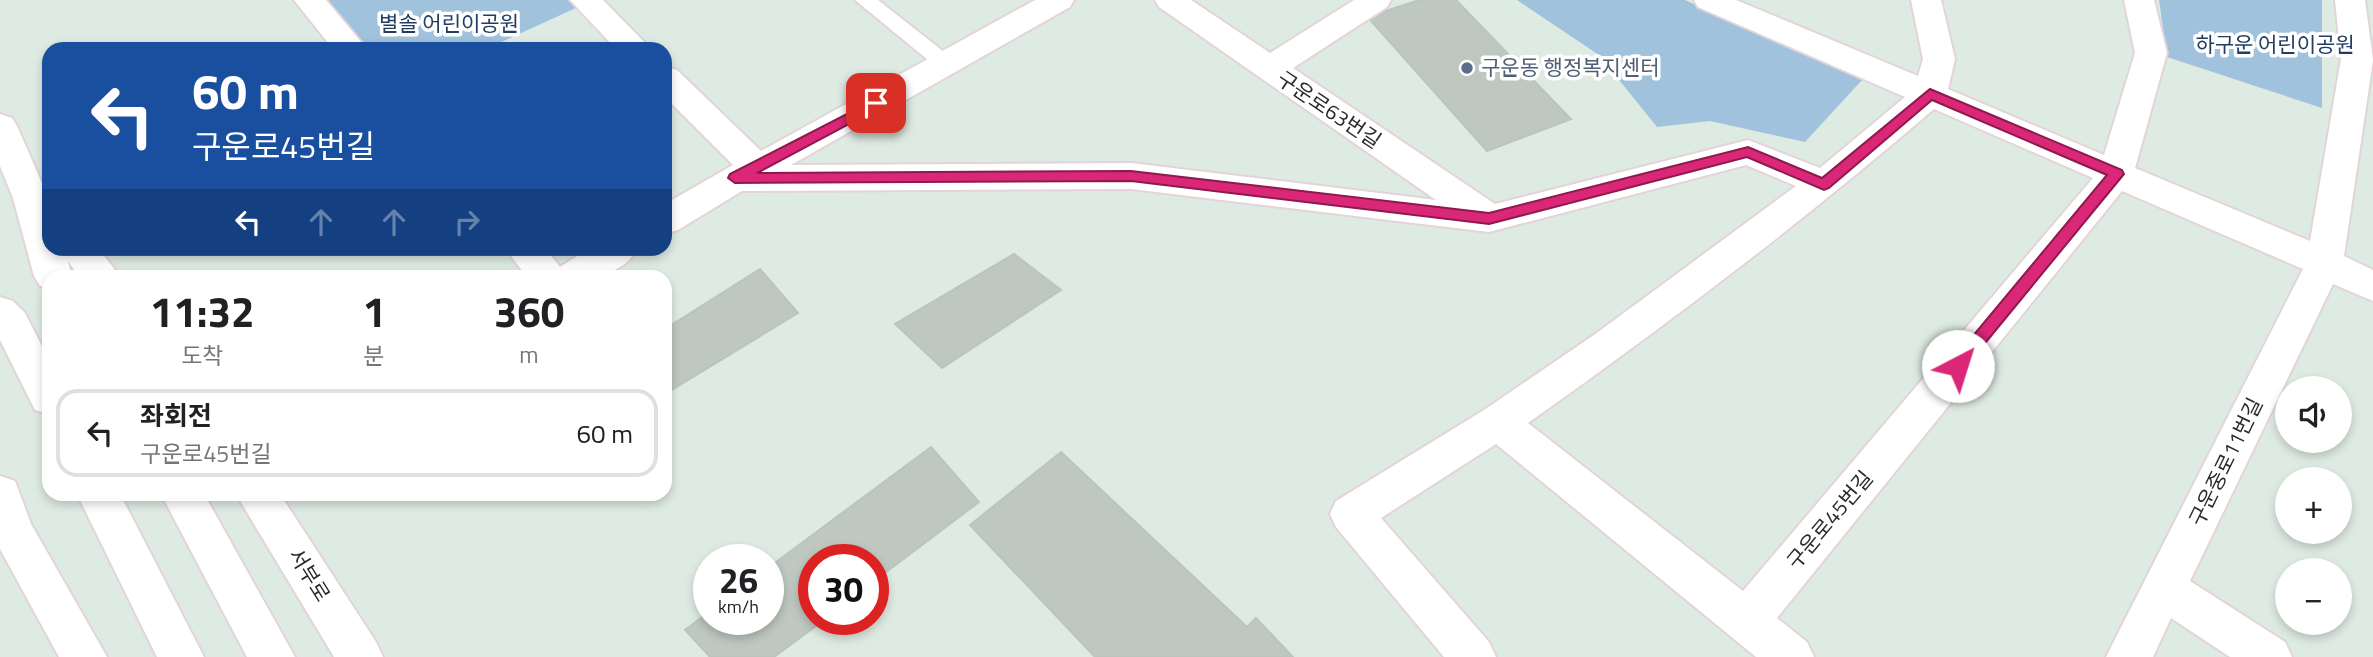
<!DOCTYPE html>
<html lang="ko">
<head>
<meta charset="utf-8">
<style>
	body { margin:0; font-family:"Titillium Web","Noto Sans KR",sans-serif; background:#f2f2f2; color:#202124; height:100vh; display:flex; flex-direction:column; font-size:26px; white-space:nowrap }
	* { box-sizing:border-box; margin:0 }
	p { font-size:23px; color:#757577 }
	.icon { flex:none; width:38px; height:38px; fill:none; stroke:currentColor; stroke-width:2; stroke-linecap:round; stroke-linejoin:round }
	.map { position:relative; flex:1; overflow:hidden }
	.side { position:absolute; left:42px; top:270px; width:630px; height:231px; display:flex; flex-direction:column; background:#fff; border-radius:21px; box-shadow:0 4px 10px #0003 }
	.side>* { flex:none }
	.hud { position:absolute; left:42px; top:42px; width:630px; height:214px; border-radius:21px; box-shadow:0 4px 10px #0003; background:#1a4fa0; color:#fff; overflow:hidden }
	.fabs { position:absolute; left:2275px; top:376px; display:grid; gap:14px }
	.fabs a { display:grid; place-items:center; width:77px; height:77px; border-radius:50%; background:#fff; box-shadow:0 4px 10px #0003; font-size:35px }
	.speed { position:absolute; left:693px; top:544px; display:flex; gap:14px; font-size:35px; font-weight:700; text-align:center }
	.speed>* { display:grid; place-content:center; width:91px; height:91px; border-radius:50%; background:#fff; box-shadow:0 4px 10px #0003; line-height:1 }
	.speed small { font-size:18px; font-weight:400 }
	.speed .limit { border:10px solid #d22; background:#fff; color:#111 }
	.pin { position:absolute; display:grid; place-items:center; width:60px; height:60px; color:#fff; margin:-30px; border-radius:14px; box-shadow:0 4px 10px #0006 }
	.me { position:absolute; width:77px; margin:-38px; rotate:40deg; stroke-linejoin:round; filter:drop-shadow(0 0 5px #0008) }
	.turn { display:flex; align-items:center; gap:24px; height:147px; padding:0 35px; font-size:32px }
	.turn .icon { width:91px; height:91px; stroke-width:2.5 }
	.turn b { display:block; font-size:49px; line-height:60px }
	.lanes { display:flex; align-items:center; height:66px; padding:0 35px; background:#0003; justify-content:center; gap:35px; direction:ltr }
	.lanes .off { opacity:.35 }
	.eta { display:flex; justify-content:space-evenly; align-items:center; height:119px; text-align:center }
	.eta b { font-size:42px; font-weight:700; line-height:49px }
	ul { padding:0; list-style:none }
	li { display:flex; align-items:center; gap:21px; height:88px; margin:0 14px 10px; padding:0 21px; border:4px solid #e0e0e0; border-radius:21px }
	li div { flex:1 }
	li b { display:block; font-size:26px }
	li em { font-style:normal }
	.map>svg:first-child { display:block }
	.green { fill:#a0c2dc }
	.building { fill:#bec7c0; stroke:#b8c6be; stroke-width:2 }
	.lines { fill:none; stroke-linecap:round; stroke-linejoin:round }
	.service-casing { stroke:#e2d4da; stroke-width:4 }
	.minor-casing { stroke:#e2d4da; stroke-width:4 }
	.tertiary-casing { stroke:#e2d4da; stroke-width:4 }
	.secondary-casing { stroke:#e2d4da; stroke-width:4 }
	.service { fill:#fff; fill-rule:evenodd }
	.minor { fill:#fff; fill-rule:evenodd }
	.tertiary { fill:#fff; fill-rule:evenodd }
	.secondary { fill:#fff; fill-rule:evenodd }
	.route { fill:#db2777; stroke:#8e194d; stroke-width:2 }
	.service-dot { fill:#5c6f8a; stroke:#fff; stroke-width:2.5 }
	.labels { text-anchor:middle; stroke-width:7; stroke-linejoin:round; paint-order:stroke }
	.park-label { font-size:21px; fill:#213d61; stroke:#fff }
	.service-label { font-size:21px; fill:#4e5e75; stroke:#fff; text-anchor:start }
	.street-label { font-size:21px; fill:#2b2b2b; stroke:#fff }
</style>
</head>
<body>
<div class="map">
<svg width="2373" height="657" viewBox="0 0 2373 657">
	<rect width="100%" height="100%" fill="#deebe3"/>
	<path class="green" d="M322,0H568L576,8L486,49H362Z
		M1517,0H1685L1863,79L1805,142L1710,121L1657,127L1599,55Z
		M2159,0H2322V108L2167,57Z"/>
	<path class="building" d="M1419,0H1456L1571,119L1487,151L1371,21L1386,11Z
		M1014,254L1061,290L942,368L895,324Z
		M760,269L798,313L665,394V329Z
		M931,447L979,502L873,582V560H814V620H824L774,657H710L685,630L709,612V620H768V568Z
		M1061,452L1247,627L1256,618L1293,657H1095L970,525Z"/>
	<g class="lines">
		<g class="service-casing">
			<path id="service" d="M855,0H878L953,59L956,64L953,69H939Z"/>
		</g>
		<g class="minor-casing">
			<path id="minor" d="M294,0H326L367,49H333Z
				M570,0H603L651,49H616Z
				M1035,0H1074L1070,7L791,165L1131,163L1436,200L1159,7L1155,0H1191L1270,53L1354,0H1391L1387,7L1293,68L1495,204L1748,140L1820,168L1905,97L1698,7L1694,0H1736L1918,76L1923,59L1911,0H1941L1955,59L1948,89L2104,155L2135,53L2124,0H2154L2167,53L2135,168L2310,241L2341,59L2335,0H2365L2373,60L2344,256L2373,270V301L2333,284L2190,581L2285,642L2292,657H2230L2171,618L2153,657H2106L2303,269L2122,191L1777,618L1807,642L1814,657H1756L1496,444L1381,518L1489,642L1496,657H1444L1336,527L1330,514L1336,501L1484,410L1594,335L1796,186L1746,165L1489,232L1131,189L742,191L678,230L665,234V204L733,165L665,97V67L677,70L761,151ZM1934,109L2093,178L1743,591L1528,423C1668,324 1804,221 1934,109Z
				M505,248H545L560,267L590,248H638C617,287 563,276 526,276Z"/>
		</g>
		<g class="tertiary-casing">
			<path id="tertiary" d="M58,248H98L120,276H79Z
				M0,476L15,481L31,524L107,657H59L0,549Z
				M236,494H280L376,642L383,657H334Z"/>
		</g>
		<g class="secondary-casing">
			<path id="secondary" d="M0,114L12,118L17,126L49,199V248H64L72,276H49V289L40,286L34,276L13,198L0,166Z
				M0,297L13,301L25,313L49,360V414L35,410L0,340Z
				M77,494H120L204,657H157Z
				M161,494H204L295,657H247Z"/>
		</g>
		<use href="#service" class="service"/>
		<use href="#minor" class="minor"/>
		<use href="#tertiary" class="tertiary"/>
		<use href="#secondary" class="secondary"/>
	</g>
	<path class="route" d="M1930,89L2122,170L2124,174L1963,370H1952L1949,366L1952,361L2107,175L1932,100L1829,188L1824,190L1747,157L1489,224L1131,181L735,183L728,178L730,174L876,99L881,100V107L757,173L1131,171L1489,213L1748,147L1822,178Z"/>
	<circle class="service-dot" cx="1467" cy="68" r="7"/>
	<g class="labels">
		<g class="park-label">
			<text x="449" y="31">별솔 어린이공원</text>
			<text x="2275" y="52">하구운 어린이공원</text>
		</g>
		<g class="service-label">
			<text x="1481" y="75">구운동 행정복지센터</text>
		</g>
		<g class="street-label">
			<text transform="translate(1329 110) rotate(34)" y="7">구운로63번길</text>
			<text transform="translate(2226 462) rotate(-64)" y="7">구운중로11번길</text>
			<text transform="translate(1830 520) rotate(-50)" y="7">구운로45번길</text>
			<text transform="translate(309 575) rotate(58)" y="7">서부로</text>
		</g>
	</g>
</svg>
<div class="fabs">
<a><svg class="icon" aria-label="sound" viewBox="0 0 24 24"><path d="M4 9h4l5-4v14l-5-4H4zM17 9q2 3 0 6"/></svg></a>
<a>+</a>
<a>−</a>
</div>
<div class="speed"><div>26<small>km/h</small></div><div class="limit">30</div></div>
<div class="pin" style="left:876px;top:103px;background:#d93025"><svg class="icon" aria-label="arrive" viewBox="0 0 24 24"><path d="M6 21V4h12l-3 4 3 4H6"/></svg></div>
<svg class="me" style="left:1958px;top:366px" viewBox="-20 -20 40 40"><circle r="19" fill="#fff"/><path d="M0-13L10 11 0 6-10 11z" fill="#db2777"/></svg>
<div class="hud">
<div class="turn"><svg class="icon" aria-label="left" viewBox="0 0 24 24"><path d="M17 20v-9H6M10 6l-5 5 5 5"/></svg><div><b>60 m</b>구운로45번길</div></div>
<div class="lanes"><svg class="icon" aria-label="left" viewBox="0 0 24 24"><path d="M17 20v-9H6M10 6l-5 5 5 5"/></svg><svg class="icon off" aria-label="ahead" viewBox="0 0 24 24"><path d="M12 20V5M6 11l6-6 6 6"/></svg><svg class="icon off" aria-label="ahead" viewBox="0 0 24 24"><path d="M12 20V5M6 11l6-6 6 6"/></svg><svg class="icon off" aria-label="right" viewBox="0 0 24 24"><path d="M7 20v-9h11M14 6l5 5-5 5"/></svg></div>
</div>
<section class="side">
<div class="eta">
<div><b>11:32</b><p>도착</p></div>
<div><b>1</b><p>분</p></div>
<div><b>360</b><p>m</p></div>
</div>
<ul>
<li><svg class="icon" aria-label="left" viewBox="0 0 24 24"><path d="M17 20v-9H6M10 6l-5 5 5 5"/></svg><div><b>좌회전</b><p>구운로45번길</p></div><em>60 m</em></li>
</ul>
</section>
</div>
</body>
</html>
